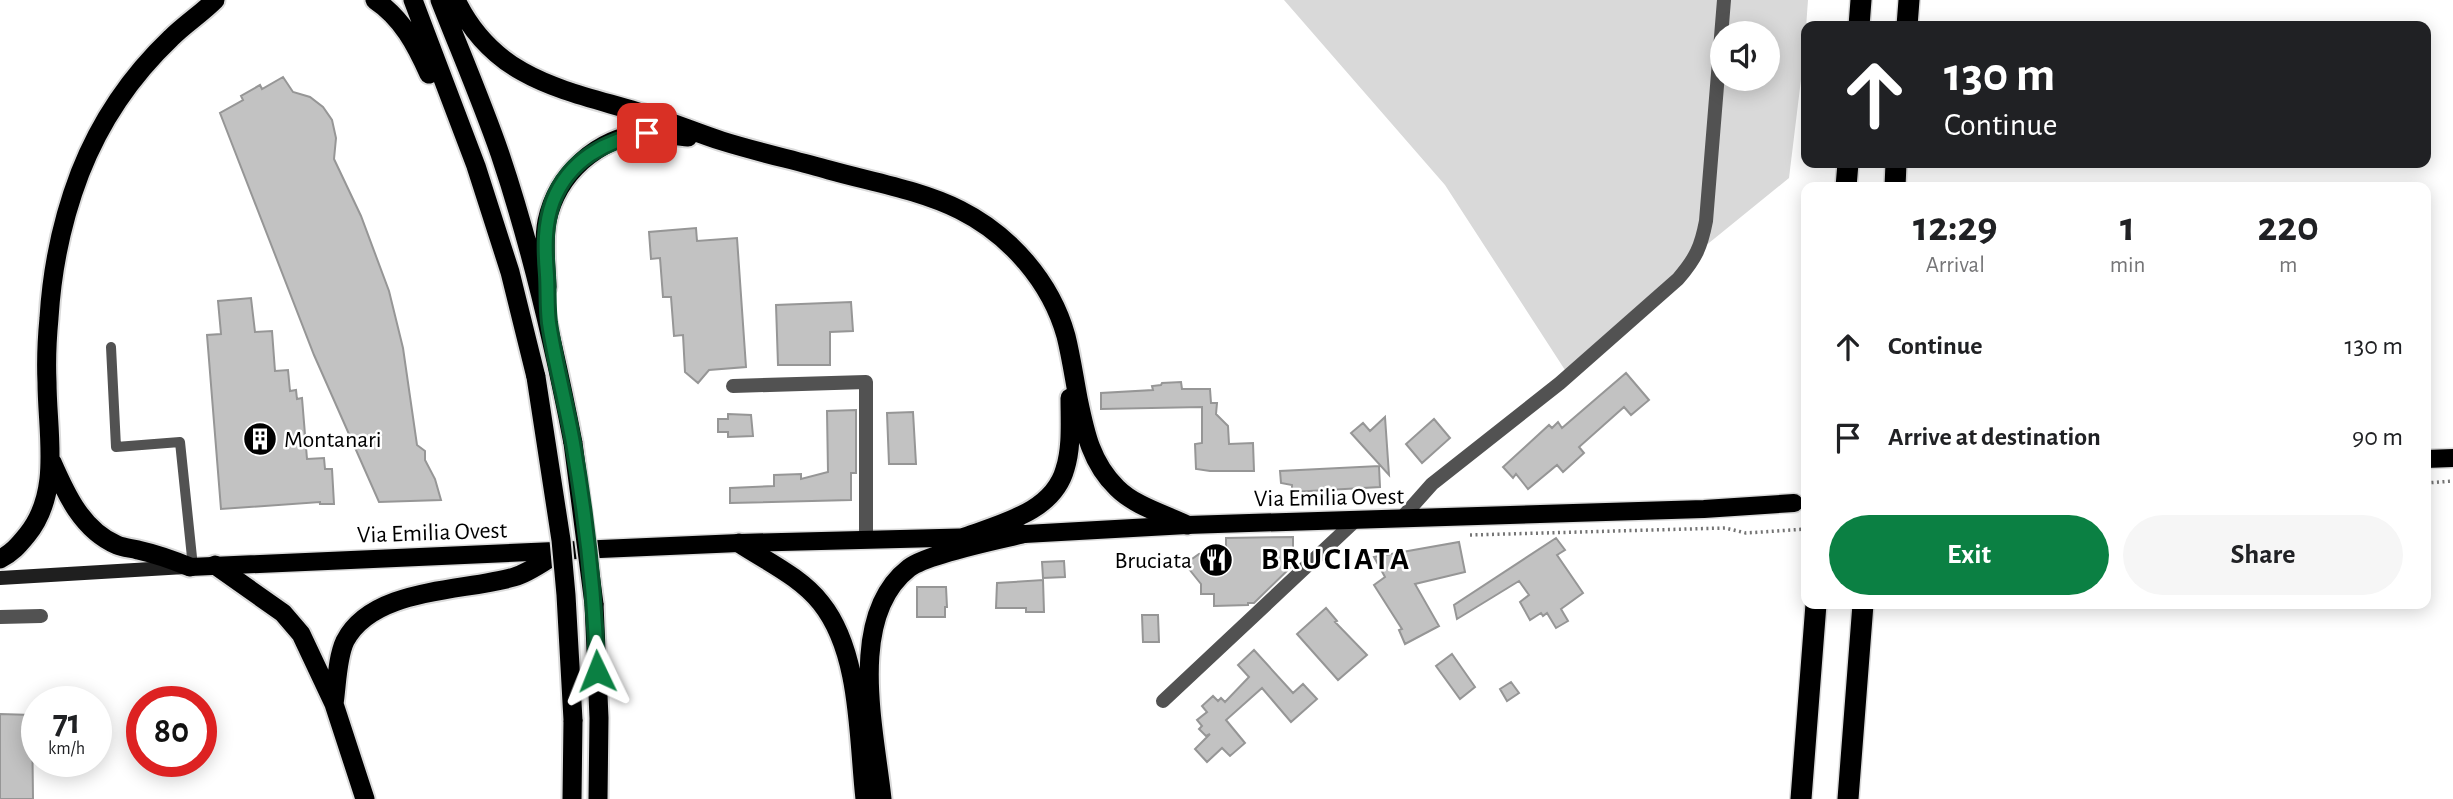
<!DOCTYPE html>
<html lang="en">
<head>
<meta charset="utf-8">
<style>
	body { margin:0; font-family:"Alegreya Sans",sans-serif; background:#f6f6f6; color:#202124; height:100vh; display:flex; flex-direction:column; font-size:26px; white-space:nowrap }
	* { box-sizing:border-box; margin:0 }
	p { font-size:23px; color:#757577 }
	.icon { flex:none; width:38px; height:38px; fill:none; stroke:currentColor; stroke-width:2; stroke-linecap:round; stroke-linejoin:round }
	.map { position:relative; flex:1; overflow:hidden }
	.side { position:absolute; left:1801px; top:182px; width:630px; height:427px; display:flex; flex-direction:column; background:#fff; border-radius:14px; box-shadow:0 4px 18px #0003 }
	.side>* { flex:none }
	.guide { position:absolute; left:1801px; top:21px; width:630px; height:147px; border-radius:14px; box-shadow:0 4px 18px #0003; background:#202124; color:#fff; overflow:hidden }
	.tools { position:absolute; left:1710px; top:21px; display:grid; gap:14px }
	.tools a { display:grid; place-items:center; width:70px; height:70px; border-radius:50%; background:#fff; box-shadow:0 4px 18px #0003; font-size:35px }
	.speed { position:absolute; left:21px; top:686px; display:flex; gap:14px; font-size:35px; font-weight:700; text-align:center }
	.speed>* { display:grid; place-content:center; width:91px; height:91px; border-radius:50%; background:#fff; box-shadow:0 4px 18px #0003; line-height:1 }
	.speed small { font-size:18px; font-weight:400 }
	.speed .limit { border:10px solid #d22; background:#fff; color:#111 }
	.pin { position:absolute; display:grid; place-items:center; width:60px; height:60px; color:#fff; margin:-30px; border-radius:14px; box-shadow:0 4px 10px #0006 }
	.me { position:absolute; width:77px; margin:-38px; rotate:358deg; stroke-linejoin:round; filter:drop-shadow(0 0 5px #0008) }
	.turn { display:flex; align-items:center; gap:24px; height:147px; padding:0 28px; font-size:32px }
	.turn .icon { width:91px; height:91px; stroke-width:2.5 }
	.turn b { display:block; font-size:49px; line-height:60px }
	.eta { display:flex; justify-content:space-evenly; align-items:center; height:119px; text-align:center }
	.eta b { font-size:42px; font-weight:700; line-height:49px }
	.button { display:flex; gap:14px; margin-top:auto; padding:14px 28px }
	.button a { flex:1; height:80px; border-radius:42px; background:#0b8043; color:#fff; font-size:28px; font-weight:700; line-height:80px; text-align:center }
	.button a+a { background:#f6f6f6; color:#202124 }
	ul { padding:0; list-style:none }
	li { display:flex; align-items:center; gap:21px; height:91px; padding:0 28px }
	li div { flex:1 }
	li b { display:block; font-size:26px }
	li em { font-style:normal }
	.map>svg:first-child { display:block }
	.green { fill:#d9d9d9; fill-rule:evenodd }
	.building { fill:#c2c2c2; stroke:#969696; stroke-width:2 }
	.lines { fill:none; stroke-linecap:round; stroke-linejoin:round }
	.primary-casing { stroke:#dbdbdb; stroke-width:21 }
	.trunk-casing { stroke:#dbdbdb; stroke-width:23 }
	.motorway-casing { stroke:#dbdbdb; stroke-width:24 }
	.path { stroke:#747474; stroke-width:3.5; stroke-dasharray:2 3.5; stroke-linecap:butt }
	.service { stroke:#525252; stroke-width:10 }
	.minor { stroke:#525252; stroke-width:14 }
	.secondary { stroke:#1f1f1f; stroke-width:14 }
	.primary { stroke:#000; stroke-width:18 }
	.trunk { stroke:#000; stroke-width:19 }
	.motorway { stroke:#000; stroke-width:21 }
	.trunk-bridge-casing { stroke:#dbdbdb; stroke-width:23; stroke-linecap:butt }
	.trunk-bridge { stroke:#000; stroke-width:19 }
	.route-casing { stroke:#07532c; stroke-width:18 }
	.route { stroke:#0b8043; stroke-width:12 }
	.labels { text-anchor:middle; stroke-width:5; stroke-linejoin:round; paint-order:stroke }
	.poi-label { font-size:24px; fill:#000; stroke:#fff; text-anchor:start }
	.street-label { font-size:24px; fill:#000; stroke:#fff }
	.district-label { font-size:32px; font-weight:bold; letter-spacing:2px; fill:#000; stroke:#fff }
</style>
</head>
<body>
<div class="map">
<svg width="2453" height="799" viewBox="0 0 2453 799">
	<rect width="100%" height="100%" fill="#fff"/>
	<path class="green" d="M1284,0H1808L1804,55L1789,178L1704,247L1565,370L1445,185ZM1722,33H1768V79H1722Z"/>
	<path class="building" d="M283,77L293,92L310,97L323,107L332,120L336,138L334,159L361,216L389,291L403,348L417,445L425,451V460L435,479L441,500L379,502L314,355L220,113L243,100L241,96L260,85L262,89Z
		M696,228L697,241L737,238L746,367L709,370L698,383L685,372L683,335L674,336L671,297H663L660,258L651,259L649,232Z
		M251,298L255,332L272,331L275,371L288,370L290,391L296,390L297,399L302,398L307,459L324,458L325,469H332L334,504H320V502L221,509L207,335L221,334L218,301Z
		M851,302L853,331L830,332V365H778L776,305Z
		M1626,373L1649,400L1631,415L1624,407L1579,447L1584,453L1563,472L1557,465L1528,489L1516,474L1513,478L1503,467L1525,447L1549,425L1552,428L1558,422L1562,428Z
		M1181,382L1182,389H1210L1211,403H1217L1216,414L1228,426L1229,444L1253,443L1254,471H1210L1196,469L1195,444L1202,443V407L1101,409V393L1153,390L1152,386L1161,385L1162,383Z
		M856,410V473H851V500L730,503V488L774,486V475L801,474V479L828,472L827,411Z
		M913,412L916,464H889L887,413Z
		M728,414L751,415L753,436L728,437V432H718V419H728Z
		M1385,417L1389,475L1351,433L1363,423L1370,431Z
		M1434,419L1450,438L1422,463L1406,444Z
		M1379,466L1380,487L1292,492V485L1281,483L1280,471Z
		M1293,537V565L1254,603H1248V605L1214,606V594H1201V584L1185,564L1199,554L1226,550V538Z
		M1556,538L1565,550L1557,555L1583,593L1561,609L1568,621L1556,628L1547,613L1543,616L1541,613L1530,620L1520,602L1529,595L1519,581L1457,619L1454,605Z
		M1459,542L1465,572L1415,584L1439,626L1405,644L1399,630L1402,629L1374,585L1385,577L1374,557Z
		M1064,561L1065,577L1043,578L1042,562Z
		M1043,580L1044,612H1026V608H996L997,583Z
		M917,587H946L947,607H945V617H917Z
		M1326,608L1337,621L1335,622L1367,655L1338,680L1297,634Z
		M1142,615H1158L1159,642H1143Z
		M1254,650L1293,693L1303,684L1317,699L1291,722L1262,688L1226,720L1245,743L1230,756L1222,748L1207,762L1195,749L1210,734L1206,736L1199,729L1202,726L1197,720L1207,712L1202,706L1213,696L1218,701L1221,698L1225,702L1249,677L1238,665Z
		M1452,654L1475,687L1460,699L1436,666Z
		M1511,682L1519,693L1507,701L1500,689Z
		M0,714L32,715L33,799H0Z"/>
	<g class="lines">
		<g class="primary-casing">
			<path id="primary" d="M2426,459L2453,458
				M1007,535L1187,525L1704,509L1794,503
				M190,567L739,543L979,537"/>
		</g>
		<g class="trunk-casing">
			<path id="trunk" d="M375,0C402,18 416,45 429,74
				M413,0L476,166L510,272L536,377
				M440,0C460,51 482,102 500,154C532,249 554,345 573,443
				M456,0C498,87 577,91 657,118C679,125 700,134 722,141C757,152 794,160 829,170C872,182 920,190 960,210C1010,235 1051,282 1066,336C1071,356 1074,377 1078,398C1085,432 1091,463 1117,488C1135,506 1164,514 1187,525
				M547,287C546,266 543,242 547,221C557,174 597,138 645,133C659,132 674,136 688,137
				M52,462C66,494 82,530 117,545C124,548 131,548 138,550C156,554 173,560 190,567
				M965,537C1002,523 1053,512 1065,469C1072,447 1070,422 1070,398
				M739,543C766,561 801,577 821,603C861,653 858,738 865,799
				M0,559C12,553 18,546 27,535C62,492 47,433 47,382C46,361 47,339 49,318C52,269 62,220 80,173C100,122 131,76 171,38C185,24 201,14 215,0
				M215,565L283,613L301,634L334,704L365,799
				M594,604L599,718L598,799
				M334,704C337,684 337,658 345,641C373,587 463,592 514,577C531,572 547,559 561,551
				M572,799L573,720
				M882,799C875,731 846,617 909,568C927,554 997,540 1022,534"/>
		</g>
		<g class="motorway-casing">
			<path id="motorway" d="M1859,26L1861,0
				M1907,26L1909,0
				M1846,187L1848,163
				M1895,187L1896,163
				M1801,799L1816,604
				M1848,799L1863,604"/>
		</g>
		<path class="path" d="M2426,483L2453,481
			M1470,535L1725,528L1746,533L1806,529"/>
		<path class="service" d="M111,347L116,447L180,442L193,567"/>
		<path class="minor" d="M733,386L866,382V541
			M1400,520L1432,484L1560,383L1678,279C1696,258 1701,247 1706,221L1724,0
			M0,617L41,616
			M1163,701L1355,521"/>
		<path class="secondary" d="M0,578L185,567"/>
		<use href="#primary" class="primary"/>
		<use href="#trunk" class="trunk"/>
		<use href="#motorway" class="motorway"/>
		<g class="trunk-bridge-casing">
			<path id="trunk-bridge" d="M536,377L561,540L566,595L573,720
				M573,443L594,604"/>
		</g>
		<use href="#trunk-bridge" class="trunk-bridge"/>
	</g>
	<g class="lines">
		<g class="route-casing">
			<path id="route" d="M597,671C595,595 586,518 573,443C566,403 555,363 549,323C547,307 548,291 547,275C545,250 544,225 553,201C569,160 606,140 647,133"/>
		</g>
		<use href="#route" class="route"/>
	</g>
	<defs>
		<g id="building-disc" transform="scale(1.75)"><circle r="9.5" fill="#000" stroke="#fff"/><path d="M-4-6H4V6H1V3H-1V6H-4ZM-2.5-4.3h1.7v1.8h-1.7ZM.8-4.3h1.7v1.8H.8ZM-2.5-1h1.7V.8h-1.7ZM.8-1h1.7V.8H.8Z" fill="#fff"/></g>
		<g id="restaurant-disc" transform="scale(1.75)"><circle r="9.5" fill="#000" stroke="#fff"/><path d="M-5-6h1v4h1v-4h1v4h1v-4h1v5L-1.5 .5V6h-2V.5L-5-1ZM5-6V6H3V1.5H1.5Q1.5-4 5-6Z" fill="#fff"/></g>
	</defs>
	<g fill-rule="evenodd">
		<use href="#building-disc" x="260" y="439"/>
		<use href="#restaurant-disc" x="1216" y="560"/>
	</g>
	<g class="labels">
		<g class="poi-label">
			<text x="284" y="447">Montanari</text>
			<text x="1192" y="568" text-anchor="end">Bruciata</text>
		</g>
		<g class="street-label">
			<text transform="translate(1329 497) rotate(-1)" y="8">Via Emilia Ovest</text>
			<text transform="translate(432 532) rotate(-2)" y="8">Via Emilia Ovest</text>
		</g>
		<g class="district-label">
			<text x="1336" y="569">BRUCIATA</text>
		</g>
	</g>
</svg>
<div class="tools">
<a><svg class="icon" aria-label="sound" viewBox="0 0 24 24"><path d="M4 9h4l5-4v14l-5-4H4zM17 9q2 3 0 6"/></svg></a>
</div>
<div class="speed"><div>71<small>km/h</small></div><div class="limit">80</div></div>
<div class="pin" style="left:647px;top:133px;background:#d93025"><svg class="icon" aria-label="arrive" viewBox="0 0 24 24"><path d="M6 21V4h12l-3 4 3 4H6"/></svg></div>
<svg class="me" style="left:597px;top:671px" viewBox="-20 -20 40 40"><path d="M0-17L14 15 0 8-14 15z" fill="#0b8043" stroke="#fff" stroke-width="4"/></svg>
<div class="guide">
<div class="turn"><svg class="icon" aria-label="ahead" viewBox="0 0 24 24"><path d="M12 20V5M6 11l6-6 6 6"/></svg><div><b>130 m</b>Continue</div></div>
</div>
<section class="side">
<div class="eta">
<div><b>12:29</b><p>Arrival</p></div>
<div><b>1</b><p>min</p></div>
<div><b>220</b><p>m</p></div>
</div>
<ul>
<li><svg class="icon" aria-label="ahead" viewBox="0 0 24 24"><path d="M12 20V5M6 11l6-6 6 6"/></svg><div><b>Continue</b></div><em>130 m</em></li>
<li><svg class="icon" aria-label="arrive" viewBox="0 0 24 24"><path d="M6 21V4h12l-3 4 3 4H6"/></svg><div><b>Arrive at destination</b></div><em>90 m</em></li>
</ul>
<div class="button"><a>Exit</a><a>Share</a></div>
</section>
</div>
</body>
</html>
